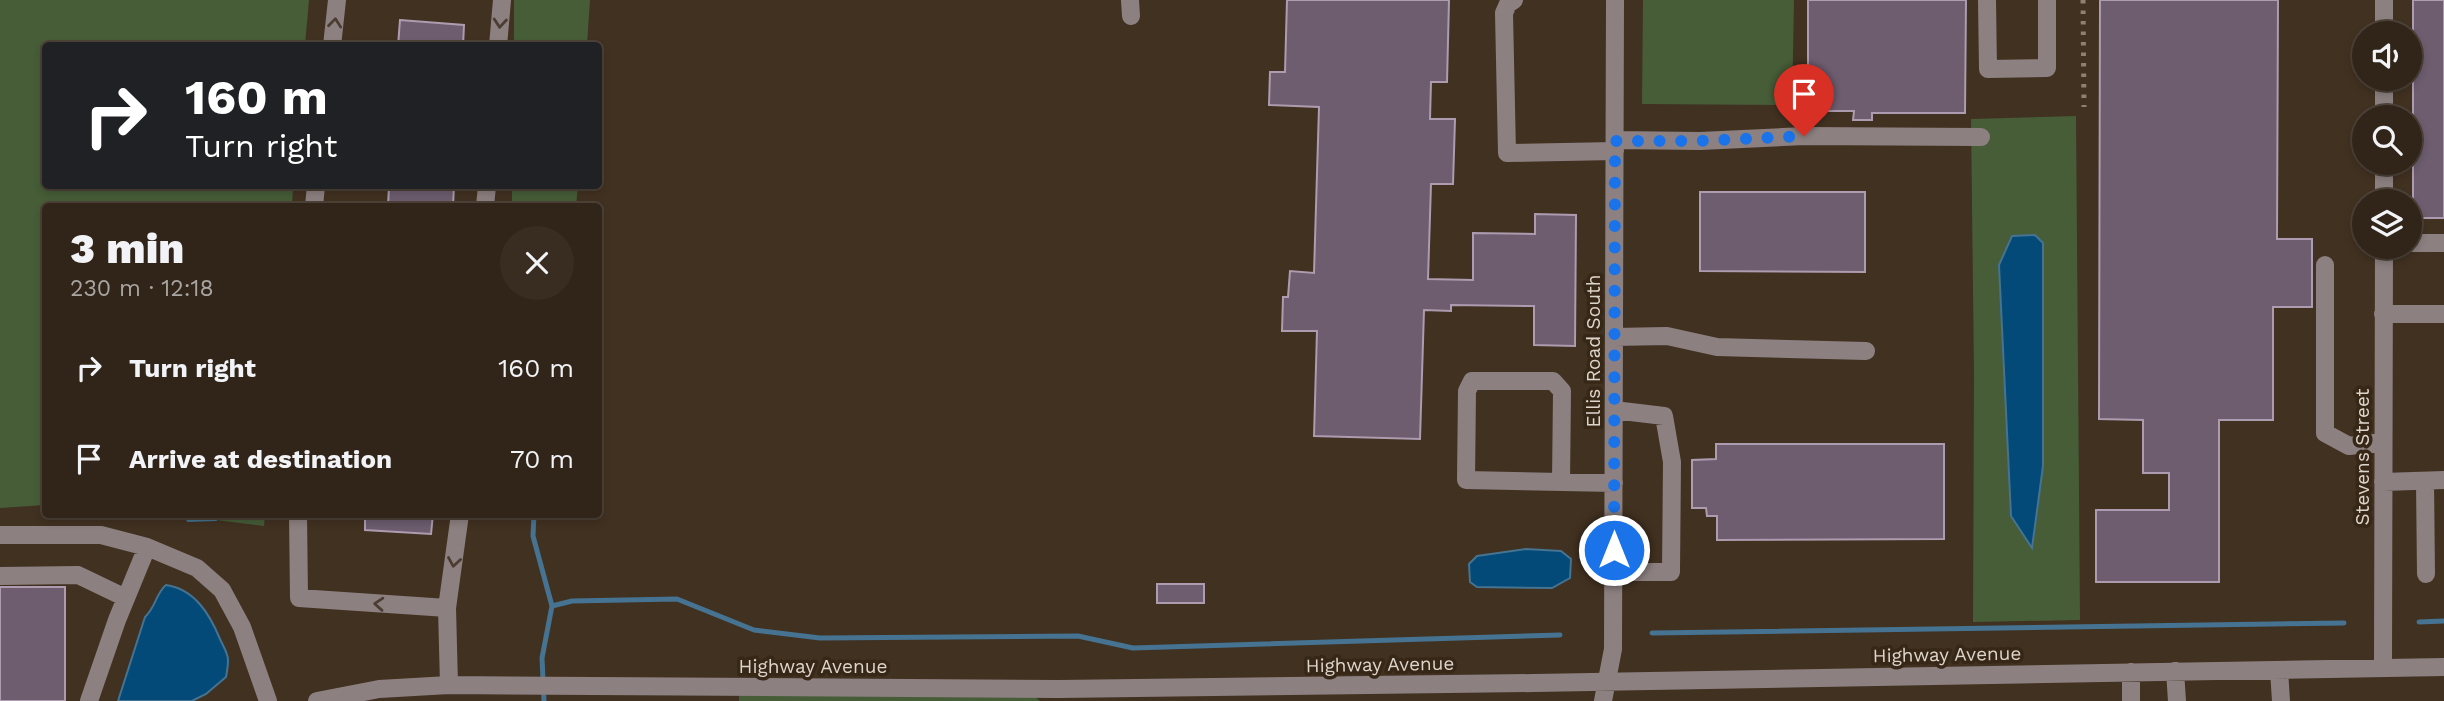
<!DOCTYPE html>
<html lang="en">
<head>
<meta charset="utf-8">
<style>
	body { margin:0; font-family:"Work Sans",sans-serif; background:#392d22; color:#f1f3f6; height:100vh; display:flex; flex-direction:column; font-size:26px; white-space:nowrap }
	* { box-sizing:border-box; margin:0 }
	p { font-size:23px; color:#a8a5a2 }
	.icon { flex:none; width:38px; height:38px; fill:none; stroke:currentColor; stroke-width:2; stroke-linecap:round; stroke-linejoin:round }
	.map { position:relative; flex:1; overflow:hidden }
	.drawer { position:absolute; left:42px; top:203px; width:560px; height:315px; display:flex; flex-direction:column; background:#312519; border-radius:7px; box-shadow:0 4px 10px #0003,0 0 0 2px #4c4238 }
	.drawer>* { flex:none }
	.guide { position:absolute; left:42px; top:42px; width:560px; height:147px; border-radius:7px; box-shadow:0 4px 10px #0003,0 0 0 2px #4c4238; background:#202124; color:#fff; overflow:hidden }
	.buttons { position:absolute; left:2352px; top:21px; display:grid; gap:14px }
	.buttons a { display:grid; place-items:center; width:70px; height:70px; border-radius:50%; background:#312519; box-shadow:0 4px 10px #0003,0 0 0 2px #4c4238; font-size:35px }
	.pin { position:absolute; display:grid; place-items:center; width:60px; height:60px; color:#fff; margin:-72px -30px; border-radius:50% 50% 50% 0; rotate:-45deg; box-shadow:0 0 7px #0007 }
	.pin .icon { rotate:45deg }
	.me { position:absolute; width:77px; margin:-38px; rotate:0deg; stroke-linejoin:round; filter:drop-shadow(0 0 5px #0008) }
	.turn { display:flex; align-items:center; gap:24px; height:147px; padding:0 28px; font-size:32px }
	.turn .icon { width:91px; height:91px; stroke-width:2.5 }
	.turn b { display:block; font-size:49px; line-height:60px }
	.round { display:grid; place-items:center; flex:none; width:74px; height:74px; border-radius:37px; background:#392d22 }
	.head { display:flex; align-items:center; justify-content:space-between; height:119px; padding:0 28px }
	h1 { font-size:42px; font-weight:800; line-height:52px }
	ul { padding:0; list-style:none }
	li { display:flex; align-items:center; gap:21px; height:91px; padding:0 28px }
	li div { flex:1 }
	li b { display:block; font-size:26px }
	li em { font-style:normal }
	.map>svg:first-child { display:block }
	.green { fill:#465d38 }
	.water { fill:#044a78; stroke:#457391; stroke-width:2 }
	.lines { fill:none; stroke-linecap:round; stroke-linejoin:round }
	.stream { stroke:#457391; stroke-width:5 }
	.building { fill:#6d5d6f; stroke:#ad9baf; stroke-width:2 }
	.minor { stroke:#8d8081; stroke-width:18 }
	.rail { stroke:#8e8174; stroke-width:5; stroke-dasharray:3.5 7; stroke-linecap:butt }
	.oneway { stroke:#4c3d32 }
	.route { stroke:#1a73e8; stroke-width:12; stroke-dasharray:0 21.6 }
	.labels { text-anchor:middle; stroke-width:7; stroke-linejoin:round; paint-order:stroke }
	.street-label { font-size:19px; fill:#ddd4ca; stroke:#362717 }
</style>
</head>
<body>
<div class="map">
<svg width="2444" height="701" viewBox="0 0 2444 701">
	<rect width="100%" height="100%" fill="#413121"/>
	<path class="green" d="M0,0H309L305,45L46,46V186H293L292,206H46L45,505L0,508Z
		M514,0H590L587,45H514Z
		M1643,0H1794L1792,105L1642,104Z
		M2076,116L2080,620L1973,622L1974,375L1971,119Z
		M512,186H578L576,206H512Z
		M220,515H265L264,526L216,520Z
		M739,695H1033L1040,701H739Z"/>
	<path class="water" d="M2035,235L2043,243V466L2032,548L2011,516L1999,265L2012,236Z
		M184,515H220L216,520L188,521Z
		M1526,549L1561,551L1571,559L1570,578L1552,588L1477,587L1470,582L1469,564L1477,556Z
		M166,585C195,589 210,615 220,639C223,646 228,653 228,660C228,666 227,672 226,677L206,694L192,701H118L145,617C156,607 156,593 166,585Z"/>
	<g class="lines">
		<path class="stream" d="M534,514L533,536L552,606
			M2419,622L2444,621
			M1652,633L2344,623
			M544,701L542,658L552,606L572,601L677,599L754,630L820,638L1078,636L1133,648L1560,635"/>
	</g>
	<path class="building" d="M1287,0H1449L1447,82H1431L1430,119H1455L1453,184H1431L1428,279L1473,280V233L1535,234V214L1576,215L1575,346L1534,345V306L1451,305V311L1424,310L1420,439L1314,436L1317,331H1282L1283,297H1288L1290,271L1314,273L1319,107L1269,105L1270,72H1285Z
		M1808,0H1966L1965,113H1872V120H1853L1854,111H1808Z
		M2100,0H2278L2277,239H2312V307H2273V420H2219V582H2096V510H2169V473H2143V420L2099,419Z
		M2413,0H2444V218H2413Z
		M400,20L464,25L463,46H398Z
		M389,186H454L453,206H388Z
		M1700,192H1865V272L1700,271Z
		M1716,444H1944V539L1717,540V516H1707L1706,508H1692V460L1716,459Z
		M365,514H433L431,534L365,530Z
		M1157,584H1204V603H1157Z
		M0,587H65V701H0Z"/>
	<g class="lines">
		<path class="minor" d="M1130,0L1131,16
			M1514,0L1508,4L1504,13L1507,153L1615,151
			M1987,0L1988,69L2047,68V0
			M2384,33V0
			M332,46L337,0
			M498,46L502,0
			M2384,117V79
			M1615,140L1700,141L1804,136L1981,137
			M2384,201V163
			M314,206L316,186
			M485,206L487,186
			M2410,243H2444
			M2325,265V433L2349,446L2383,442
			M2383,314H2444
			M1614,337L1667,336L1717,347L1866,351
			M2425,481L2426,574
			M1561,482L1562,391L1553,381H1472L1467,391L1466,480L1614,483
			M2383,482L2444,480
			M298,514L299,598L447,608
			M0,535H101L147,547L197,568L222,590L242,627L268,701
			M1614,572H1671L1672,462L1664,416L1614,410
			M0,576L78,575L126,598
			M2383,668L2384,247
			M2279,670L2281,701
			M2175,671L2177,701
			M2131,672V701
			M449,685L447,608L460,514
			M89,701L117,620L147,547
			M317,701L379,689L449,685L1059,689L1534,683L2444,667
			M1603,701L1613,649L1615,0"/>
		<path class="rail" d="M2083,0L2084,107"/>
	</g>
	<defs><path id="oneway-chevron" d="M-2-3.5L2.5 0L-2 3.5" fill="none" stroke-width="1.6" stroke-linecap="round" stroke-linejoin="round" transform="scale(1.75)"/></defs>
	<g class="oneway">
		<use href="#oneway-chevron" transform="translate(335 23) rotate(-84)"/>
		<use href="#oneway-chevron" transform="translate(500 23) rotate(95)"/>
		<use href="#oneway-chevron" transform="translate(454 562) rotate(99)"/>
		<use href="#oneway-chevron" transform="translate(379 604) rotate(-176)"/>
	</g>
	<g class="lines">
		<path class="route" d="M1614,550L1615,141H1700L1804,136"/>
	</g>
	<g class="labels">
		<g class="street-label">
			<text transform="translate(1593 351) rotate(-90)" y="7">Ellis Road South</text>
			<text transform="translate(2362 457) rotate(-90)" y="7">Stevens Street</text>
			<text transform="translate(1947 654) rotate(-1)" y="7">Highway Avenue</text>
			<text transform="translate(1380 664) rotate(-1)" y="7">Highway Avenue</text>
			<text x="813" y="673">Highway Avenue</text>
		</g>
	</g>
</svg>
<div class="buttons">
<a><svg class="icon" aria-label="sound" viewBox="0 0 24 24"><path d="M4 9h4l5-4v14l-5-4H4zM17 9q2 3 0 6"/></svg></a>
<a><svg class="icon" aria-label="search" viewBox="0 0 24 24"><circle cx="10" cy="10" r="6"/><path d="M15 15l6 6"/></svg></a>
<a><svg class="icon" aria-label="layers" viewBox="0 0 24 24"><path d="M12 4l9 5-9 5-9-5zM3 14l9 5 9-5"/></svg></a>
</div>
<div class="pin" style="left:1804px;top:136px;background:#d93025"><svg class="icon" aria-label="arrive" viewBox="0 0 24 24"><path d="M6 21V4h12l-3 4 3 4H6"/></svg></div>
<svg class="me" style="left:1614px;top:550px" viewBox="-20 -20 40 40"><circle r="17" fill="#1a73e8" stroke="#fff" stroke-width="3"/><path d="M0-11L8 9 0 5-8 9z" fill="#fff"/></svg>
<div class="guide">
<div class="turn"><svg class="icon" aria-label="right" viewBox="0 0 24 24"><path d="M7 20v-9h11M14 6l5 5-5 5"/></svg><div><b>160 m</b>Turn right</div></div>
</div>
<section class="drawer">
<div class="head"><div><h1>3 min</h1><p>230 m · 12:18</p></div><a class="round"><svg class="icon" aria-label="close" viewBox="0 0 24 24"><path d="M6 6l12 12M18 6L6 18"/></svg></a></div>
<ul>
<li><svg class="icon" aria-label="right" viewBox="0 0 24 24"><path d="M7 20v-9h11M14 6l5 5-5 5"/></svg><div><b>Turn right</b></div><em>160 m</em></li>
<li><svg class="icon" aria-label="arrive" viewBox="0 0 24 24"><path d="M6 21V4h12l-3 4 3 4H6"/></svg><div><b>Arrive at destination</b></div><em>70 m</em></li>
</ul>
</section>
</div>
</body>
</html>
